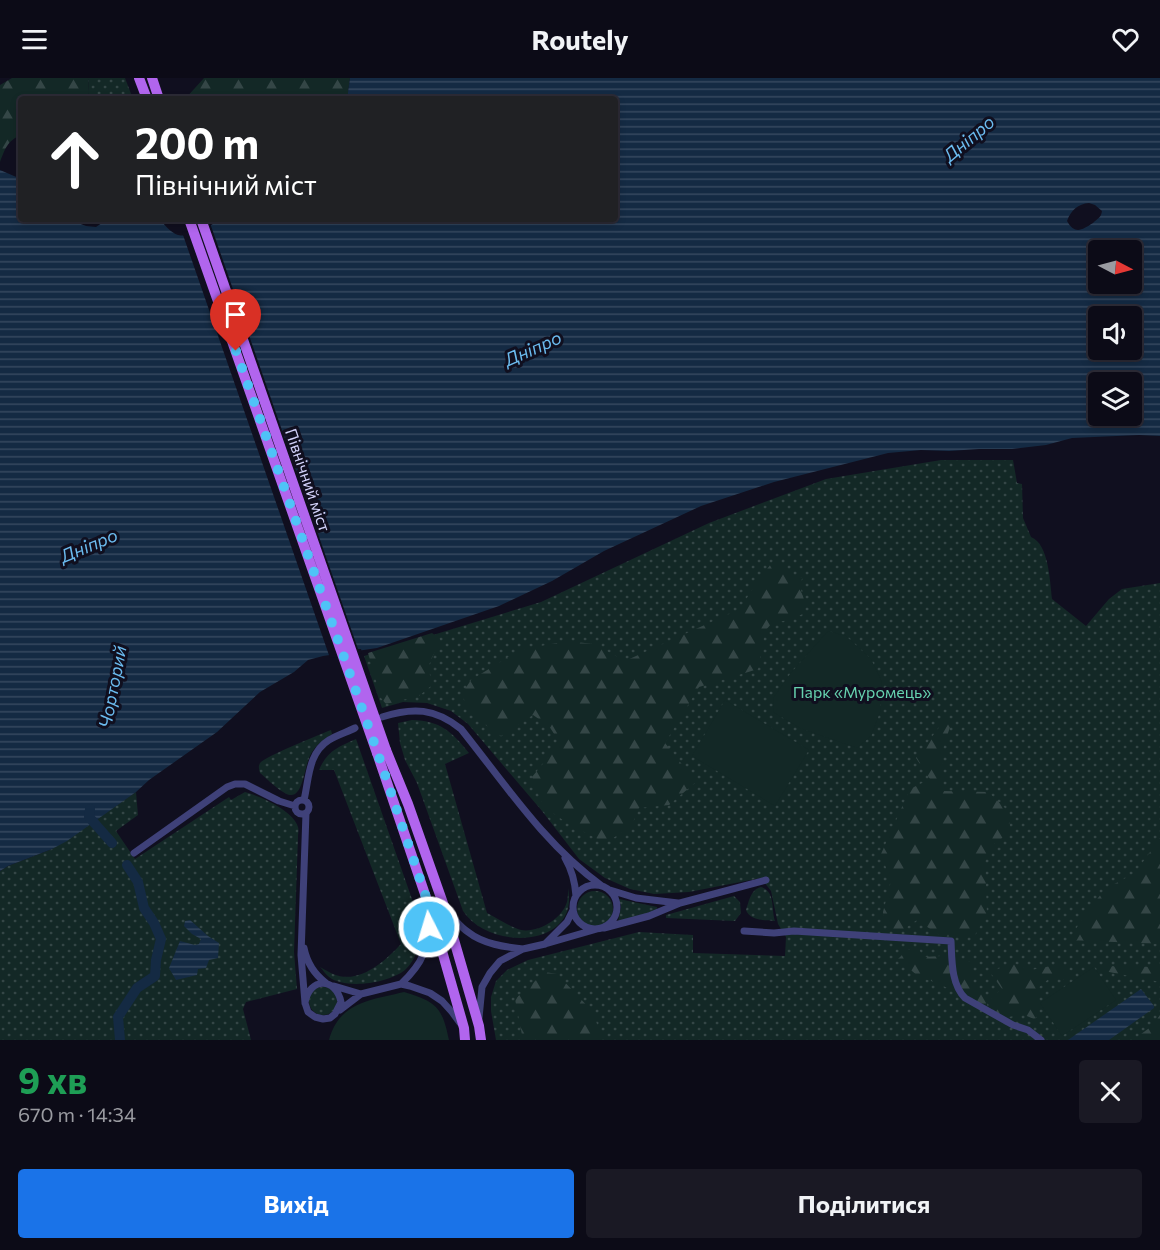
<!DOCTYPE html>
<html lang="uk">
<head>
<meta charset="utf-8">
<style>
	body { margin:0; font-family:Commissioner,sans-serif; background:#1a1924; color:#f1f3f6; height:100vh; display:flex; flex-direction:column; font-size:22px; white-space:nowrap }
	* { box-sizing:border-box; margin:0 }
	p { font-size:20px; color:#9a9ba1 }
	.icon { flex:none; width:33px; height:33px; fill:none; stroke:currentColor; stroke-width:2; stroke-linecap:round; stroke-linejoin:round }
	.map { position:relative; height:962px; overflow:hidden }
	.details { display:flex; flex-direction:column; background:#0c0b17; flex:1 }
	.details>* { flex:none }
	.hud { position:absolute; left:18px; top:18px; width:600px; height:126px; border-radius:6px; box-shadow:0 3px 9px #0003,0 0 0 2px #2c2b36; background:#202124; color:#fff; overflow:hidden }
	.needle { width:39px; rotate:96deg }
	.controls { position:absolute; left:1088px; top:162px; display:grid; gap:12px }
	.controls a { display:grid; place-items:center; width:54px; height:54px; border-radius:6px; background:#0c0b17; box-shadow:0 3px 9px #0003,0 0 0 2px #2c2b36; font-size:30px }
	.pin { position:absolute; display:grid; place-items:center; width:51px; height:51px; color:#fff; margin:-62px -26px; border-radius:50% 50% 50% 0; rotate:-45deg; box-shadow:0 0 6px #0007 }
	.pin .icon { rotate:45deg }
	.me { position:absolute; width:66px; margin:-33px; rotate:355deg; stroke-linejoin:round; filter:drop-shadow(0 0 4px #0008) }
	.turn { display:flex; align-items:center; gap:21px; height:126px; padding:0 18px; font-size:27px }
	.turn .icon { width:78px; height:78px; stroke-width:2.5 }
	.turn b { display:block; font-size:42px; line-height:51px }
	.round { display:grid; place-items:center; flex:none; width:63px; height:63px; border-radius:6px; background:#1a1924 }
	.summary { display:flex; align-items:center; justify-content:space-between; height:102px; padding:0 18px }
	h1 { font-size:36px; font-weight:700; line-height:45px; color:#1e9e55 }
	.action { display:flex; gap:12px; margin-top:auto; padding:12px 18px }
	.action a { flex:1; height:69px; border-radius:6px; background:#1a73e8; color:#fff; font-size:24px; font-weight:700; line-height:69px; text-align:center }
	.action a+a { background:#1a1924; color:#f1f3f6 }
	header { display:flex; justify-content:space-between; align-items:center; height:78px; padding:0 18px; background:#0c0b17; font-size:27px; font-weight:700 }
	.map>svg:first-child { display:block }
	.green { fill:url(#green-dots) }
	.forest { fill:url(#forest-firs) }
	.pitch { fill:#132826 }
	.water { fill:url(#water-rules); fill-rule:evenodd }
	.pier { fill:#100f1f }
	.lines { fill:none; stroke-linecap:round; stroke-linejoin:round }
	.river { stroke:#142a43; stroke-width:10 }
	.street { stroke:#3f4179; stroke-width:7 }
	.primary { stroke:#b165ee; stroke-width:10 }
	.primary-bridge { stroke:#b165ee; stroke-width:10 }
	.route { stroke:#4fc3f7; stroke-width:10; stroke-dasharray:0 18 }
	.labels { text-anchor:middle; stroke-width:6; stroke-linejoin:round; paint-order:stroke }
	.street-label { font-size:16px; fill:#d3d2fa; stroke:#100f1f }
	.park-label { font-size:16px; fill:#66d2af; stroke:#100f1f }
	.water-label { font-size:18px; font-style:italic; fill:#6bbbef; stroke:#100f1f }
</style>
</head>
<body>
<header><svg class="icon" aria-label="menu" viewBox="0 0 24 24"><path d="M4 6h16M4 12h16M4 18h16"/></svg>Routely<svg class="icon" aria-label="heart" viewBox="0 0 24 24"><path d="M12 20l-8-8c-3-5 5-10 8-4 3-6 11-1 8 4z"/></svg></header>
<div class="map">
<svg width="1160" height="962" viewBox="0 0 1160 962">
	<defs>
		<pattern id="green-dots" width="8" height="8" patternUnits="userSpaceOnUse" patternTransform="scale(1.5)"><rect width="8" height="8" fill="#132826"/><path d="M2 2h.1M6 6h.1" fill="none" stroke="#344646" stroke-width="1.8" stroke-linecap="round"/></pattern>
		<pattern id="forest-firs" width="22" height="20" patternUnits="userSpaceOnUse" patternTransform="scale(1.5)"><rect width="22" height="20" fill="#132826"/><path d="M5 1l3.5 6h-7zM16 11l3.5 6h-7z" fill="#344646"/></pattern>
		<pattern id="water-rules" width="6" height="5" patternUnits="userSpaceOnUse" patternTransform="scale(1.5)"><rect width="6" height="5" fill="#142a43"/><path d="M0 2.5h6" fill="none" stroke="#35485f"/></pattern>
	</defs>
	<rect width="100%" height="100%" fill="#100f1f"/>
	<path class="green" d="M88,0H125L133,21H88L89,14Z
		M941,382H1013L1017,405L1022,406L1023,440L1031,459C1049,466 1050,504 1052,521L1086,548L1109,521L1122,511L1160,505V962H496L491,933V919L496,903L507,892L528,882L639,854L693,857V875L785,878L786,859L778,846L771,813L761,800L689,814L654,816L630,811L605,800L579,781L542,733L468,646L451,633L427,625L403,624L382,630L364,578L541,524L709,445L826,401Z
		M412,642C441,643 451,653 469,675L445,686L487,835C495,839 514,851 521,852C538,855 562,841 567,824C568,820 568,815 568,810C580,871 489,873 463,833L417,705L405,682L400,665L398,645Z
		M331,652L332,656C325,661 317,666 312,674C304,685 304,719 290,717C282,716 266,700 260,695C259,691 258,689 260,685C266,678 319,657 331,652Z
		M356,661L420,844C422,861 418,880 405,892C389,905 346,912 329,899C326,897 323,892 320,889C324,891 328,894 333,896C359,907 384,884 401,866L334,692H319C327,673 338,669 356,661Z
		M136,714L138,737L116,753L135,781L229,719L231,722L245,714C260,718 294,733 298,749C299,752 298,756 298,759L294,874L297,911L246,924L243,931L251,962H0V793L8,788L52,771Z
		M761,809C776,814 771,832 775,843C765,842 750,843 746,832C749,823 751,811 761,809Z
		M577 831a18 18 0 1 1 36 0a18 18 0 1 1-36 0Z
		M734,818L740,824L741,835L735,843L666,840V837Z
		M619,821L657,829V831L656,833L618,844L621,829Z
		M309 923a14 14 0 1 1 28 0a14 14 0 1 1-28 0Z"/>
	<path class="forest" d="M12,0H88L89,14L88,21H21V57C7,63 5,71 0,84V7Z
		M204,0H350L348,14V21H185Z
		M774,482L786,495L803,500L799,505L805,525V535L789,542L772,545L765,553L758,591L699,609L665,665L696,704L669,727L639,730L631,749L605,765L567,745L543,728L532,699L560,665L549,648L533,637L501,658L477,641L461,617L471,602L520,572L567,563L594,566L625,583L740,531L755,507Z
		M432,555L440,561L429,587L431,608L419,618L386,626L381,620L368,575Z
		M946,640L951,646L942,673L943,713L988,714L1007,732L1011,754L995,765L985,783L987,836L975,857L942,859L917,842L898,855L884,845L883,834L891,803L881,776L910,711L930,701L916,680Z
		M1160,760V866L1069,862L1084,838L1105,811L1135,795Z
		M919,871L923,879L941,878L972,884V906L985,916L988,930L937,905L919,899L898,881L907,872Z
		M1013,885L1031,892L1056,887L1075,894L1063,902L1051,899L1039,909C1038,914 1037,920 1037,924C1039,932 1042,935 1034,941L1022,936L1009,939L995,934L989,923L993,918L1002,911L990,894Z
		M1101,888L1160,889V904L1099,892Z
		M545,894L557,896L593,934L601,958V962H523L515,921Z
		M1160,937V962H1133L1152,948Z"/>
	<path class="pitch" d="M828,553L846,558L871,581L882,604L880,634L871,658L857,670L800,650L773,634L774,619L790,596Z
		M725,622L809,672L775,728L692,678Z
		M1094,889L1116,922L1062,958L1040,925Z
		M404,914C436,924 442,928 449,962H329C339,924 371,922 404,914Z"/>
	<path class="water" d="M350,0H1160V358L1139,357L1072,360L1046,367L1012,371H979L949,373L921,372L888,375L774,404L701,428L604,473L552,503L499,528L377,570L323,578L308,582L294,594L260,614L217,654L149,702L136,714L67,763L52,771L8,788L0,793V92L21,101V141H76L78,145L86,148L96,149L108,141H159C164,146 171,155 178,157C193,160 209,149 220,141H615V21H348V14ZM1089,125L1095,127L1102,133C1101,140 1098,140 1093,145C1082,152 1075,157 1067,143C1071,132 1078,126 1089,125ZM1098,172H1131V206H1098ZM1098,238H1131V272H1098ZM1098,304H1131V338H1098Z
		M190,842L208,858L219,865L218,880L209,882L206,890L198,891L197,897L176,902L169,890L180,863L195,867L199,866L201,861L192,856L184,848L185,843Z
		M1141,911L1154,928V930L1109,962H1068Z"/>
	<path class="pier" d="M210,145L358,571H361L362,575L330,580L182,154L191,153Z"/>
	<g class="lines">
		<path class="river" d="M90,731L89,739L112,765
			M120,962L118,939L137,910L155,898L156,882L161,861L154,845L144,830L138,804L127,787"/>
		<path class="street" d="M382,639C413,629 435,630 461,651C505,706 545,767 602,808
			M304,722C309,701 308,675 329,662C337,657 347,654 355,650
			M295 729a7 7 0 1 1 14 0a7 7 0 1 1-14 0Z
			M134,775L227,709L235,706H245L279,723L295,728
			M565,780C572,792 575,803 576,818
			M573 829a22 22 0 1 1 44 0a22 22 0 1 1-44 0Z
			M610,812L636,820L678,825
			M447,834C454,840 460,849 468,854C483,866 505,869 523,871
			M604,850L649,838L680,825L766,802
			M744,853L774,855L794,853L951,863C952,882 951,906 965,920L1013,947L1028,952L1041,962
			M545,866L567,844L573,832
			M304,870C307,885 314,896 326,905
			M401,906C425,883 427,872 429,839
			M334,908L361,916
			M305,925C309,899 336,899 341,924L335,936L330,940L323,941L315,939L308,934L305,925L301,877L306,735
			M340,932L361,916L401,906L410,908L430,915L442,923L452,934L460,945
			M479,940L482,909L490,895L500,883L523,871L545,866L597,851"/>
		<path class="primary" d="M139,0L147,21
			M152,0L159,21
			M386,672L408,726L445,831L479,948L481,962
			M377,675L430,831L464,950L465,962"/>
		<path class="primary-bridge" d="M189,141L377,675
			M201,141L386,672"/>
	</g>
	<g class="lines">
		<path class="route" d="M236,273L376,670L430,831L429,849"/>
	</g>
	<g class="labels">
		<g class="street-label">
			<text transform="translate(308 402) rotate(71)" y="6">Північний міст</text>
		</g>
		<g class="park-label">
			<text x="862" y="620">Парк «Муромець»</text>
		</g>
		<g class="water-label">
			<text transform="translate(969 61) rotate(-40)" y="6">Дніпро</text>
			<text transform="translate(533 271) rotate(-24)" y="6">Дніпро</text>
			<text transform="translate(89 468) rotate(-23)" y="6">Дніпро</text>
			<text transform="translate(113 609) rotate(-79)" y="6">Чорторий</text>
		</g>
	</g>
</svg>
<div class="controls">
<a><svg class="needle" viewBox="-14 -14 28 28"><path d="M0-13l5 13h-10z" fill="#e53935"/><path d="M0 13l5-13h-10z" fill="#9a9ba1"/></svg></a>
<a><svg class="icon" aria-label="sound" viewBox="0 0 24 24"><path d="M4 9h4l5-4v14l-5-4H4zM17 9q2 3 0 6"/></svg></a>
<a><svg class="icon" aria-label="layers" viewBox="0 0 24 24"><path d="M12 4l9 5-9 5-9-5zM3 14l9 5 9-5"/></svg></a>
</div>
<div class="pin" style="left:236px;top:273px;background:#d93025"><svg class="icon" aria-label="arrive" viewBox="0 0 24 24"><path d="M6 21V4h12l-3 4 3 4H6"/></svg></div>
<svg class="me" style="left:429px;top:849px" viewBox="-20 -20 40 40"><circle r="17" fill="#4fc3f7" stroke="#fff" stroke-width="3"/><path d="M0-11L8 9 0 5-8 9z" fill="#fff"/></svg>
<div class="hud">
<div class="turn"><svg class="icon" aria-label="ahead" viewBox="0 0 24 24"><path d="M12 20V5M6 11l6-6 6 6"/></svg><div><b>200 m</b>Північний міст</div></div>
</div>
</div>
<section class="details">
<div class="summary"><div><h1>9 хв</h1><p>670 m · 14:34</p></div><a class="round"><svg class="icon" aria-label="close" viewBox="0 0 24 24"><path d="M6 6l12 12M18 6L6 18"/></svg></a></div>
<div class="action"><a>Вихід</a><a>Поділитися</a></div>
</section>
</body>
</html>
